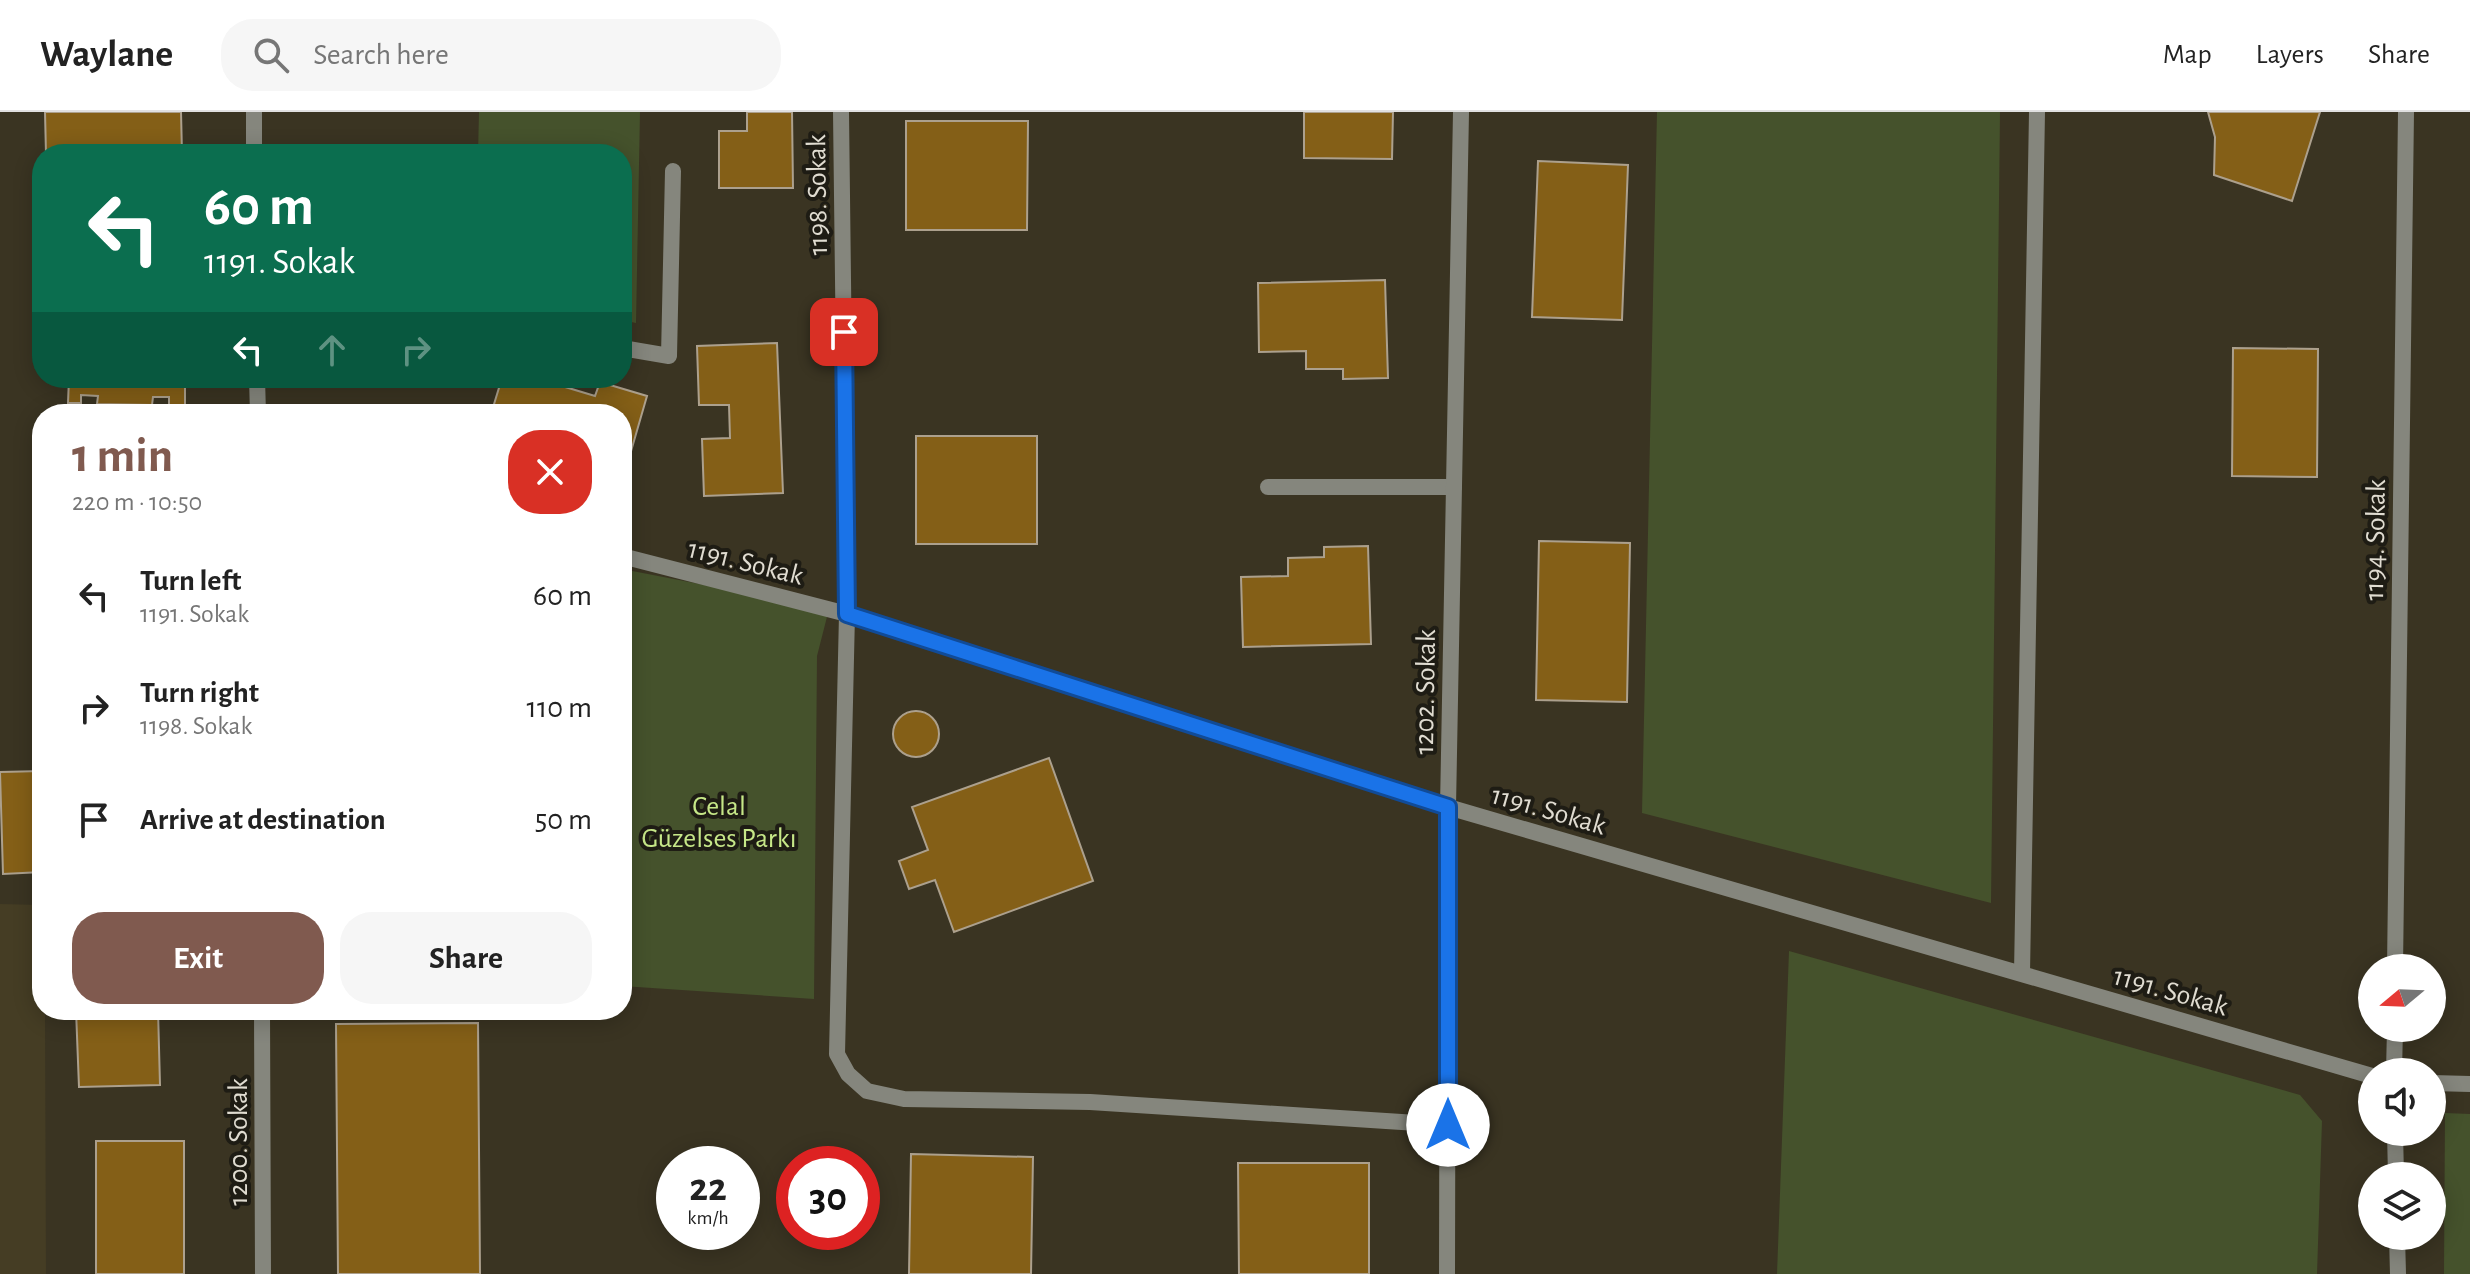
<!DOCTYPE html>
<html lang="en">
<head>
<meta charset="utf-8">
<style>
	body { margin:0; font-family:"Alegreya Sans",sans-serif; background:#f6f6f6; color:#222; height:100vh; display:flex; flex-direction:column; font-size:30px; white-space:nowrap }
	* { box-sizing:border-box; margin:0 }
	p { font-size:26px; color:#767676 }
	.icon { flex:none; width:44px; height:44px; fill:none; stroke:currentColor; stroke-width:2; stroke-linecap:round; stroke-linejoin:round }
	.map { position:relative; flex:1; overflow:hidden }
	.details { position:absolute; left:32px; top:292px; width:600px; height:616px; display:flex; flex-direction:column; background:#fff; border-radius:32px; box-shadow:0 4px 20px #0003 }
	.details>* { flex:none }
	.hud { position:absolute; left:32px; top:32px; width:600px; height:244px; border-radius:32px; box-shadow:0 4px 20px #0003; background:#0b6e4f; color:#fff; overflow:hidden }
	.needle { width:52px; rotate:251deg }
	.buttons { position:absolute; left:2358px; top:842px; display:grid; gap:16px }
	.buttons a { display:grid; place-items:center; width:88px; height:88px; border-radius:50%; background:#fff; box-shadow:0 4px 20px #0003; font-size:40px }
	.speed { position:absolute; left:656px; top:1034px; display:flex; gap:16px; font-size:40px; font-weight:700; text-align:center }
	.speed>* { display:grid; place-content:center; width:104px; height:104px; border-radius:50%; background:#fff; box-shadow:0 4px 20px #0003; line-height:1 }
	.speed small { font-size:20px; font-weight:400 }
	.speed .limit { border:12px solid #d22; background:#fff; color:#111 }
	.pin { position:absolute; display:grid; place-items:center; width:68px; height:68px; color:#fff; margin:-34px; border-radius:16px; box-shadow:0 4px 12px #0006 }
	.me { position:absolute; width:88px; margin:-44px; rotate:0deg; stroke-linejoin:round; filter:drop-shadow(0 0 6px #0008) }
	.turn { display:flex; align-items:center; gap:28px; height:168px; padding:0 40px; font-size:36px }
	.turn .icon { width:104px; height:104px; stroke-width:2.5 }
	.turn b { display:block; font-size:56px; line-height:68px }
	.lanes { display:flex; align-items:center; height:76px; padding:0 40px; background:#0003; justify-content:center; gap:40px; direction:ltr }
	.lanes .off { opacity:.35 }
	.round { display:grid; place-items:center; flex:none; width:84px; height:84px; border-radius:32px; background:#f6f6f6 }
	.overview { display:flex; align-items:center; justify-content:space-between; height:136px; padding:0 40px }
	h1 { font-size:48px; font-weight:700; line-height:60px; color:#805a4f }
	.primary-button { display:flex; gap:16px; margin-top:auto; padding:16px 40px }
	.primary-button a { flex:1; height:92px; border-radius:32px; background:#805a4f; color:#fff; font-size:32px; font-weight:700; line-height:92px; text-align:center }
	.primary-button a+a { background:#f6f6f6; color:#222 }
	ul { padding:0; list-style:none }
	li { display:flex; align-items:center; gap:24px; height:112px; padding:0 40px }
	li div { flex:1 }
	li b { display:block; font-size:30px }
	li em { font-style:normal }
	header { display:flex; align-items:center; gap:48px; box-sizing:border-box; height:112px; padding:0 40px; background:#fff; border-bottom:2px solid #e0e0e0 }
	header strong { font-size:38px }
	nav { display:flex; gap:44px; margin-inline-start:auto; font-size:28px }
	.search { width:560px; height:72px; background:#f6f6f6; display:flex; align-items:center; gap:20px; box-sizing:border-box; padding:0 28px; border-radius:32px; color:#767676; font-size:30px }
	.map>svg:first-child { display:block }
	.built { fill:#453d24 }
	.green { fill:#45522c }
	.building { fill:#845f17; stroke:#aca08d; stroke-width:2 }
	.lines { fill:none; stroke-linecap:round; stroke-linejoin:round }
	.lane { stroke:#85867d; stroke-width:16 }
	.street { stroke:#85867d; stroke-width:16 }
	.route-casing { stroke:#114b97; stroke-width:20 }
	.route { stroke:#1a73e8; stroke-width:14 }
	.labels { text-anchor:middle; stroke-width:8; stroke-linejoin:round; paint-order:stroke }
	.street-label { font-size:28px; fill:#e0dcd1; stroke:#1e1c14 }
	.park-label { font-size:28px; fill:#c6e788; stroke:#1e1c14 }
</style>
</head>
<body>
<header>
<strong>Waylane</strong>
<div class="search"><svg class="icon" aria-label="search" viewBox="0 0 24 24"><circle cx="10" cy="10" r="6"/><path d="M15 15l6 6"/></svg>Search here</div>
<nav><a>Map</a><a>Layers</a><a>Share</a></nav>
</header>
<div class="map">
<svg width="2470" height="1162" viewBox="0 0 2470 1162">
	<rect width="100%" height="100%" fill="#3a3422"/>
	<path class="built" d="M0,792L42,793V898H45L46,1162H0Z"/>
	<path class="green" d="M479,0H640L636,211L622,208V42H478Z
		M1657,0H2000L1991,791L1642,701Z
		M622,457L829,497L817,544L814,887L622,874Z
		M1789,839L2300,983L2322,1009L2317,1162H1777Z
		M2445,1001L2470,1002V1162H2444Z"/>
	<path class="building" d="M45,0H181L182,42H46Z
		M747,0H792L793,76H719V19H747Z
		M1304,0H1393L1392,47L1304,46Z
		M2208,0H2320L2292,89L2214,63L2215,25Z
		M906,9H1028L1027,118H906Z
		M1538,49L1628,53L1622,208L1532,205Z
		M1385,168L1388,266L1343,267V257H1306V239L1259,240L1258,171Z
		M777,231L783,381L704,384L702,327L730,326L729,293H699L697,234Z
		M2233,236L2318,237L2317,365L2232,364Z
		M69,266H185V293H169V285H153L152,293L97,292L98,284L81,283V291H68Z
		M502,266H554L552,271L595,284L600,270L647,284L625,360H622V302H491Z
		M916,324H1037V432H916Z
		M1539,429L1630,431L1627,590L1536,588Z
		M1368,434L1371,532L1243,535L1241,465L1288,464V446L1324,445V435Z
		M893 622a23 23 0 1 1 46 0a23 23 0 1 1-46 0Z
		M1049,646L1093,769L954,820L935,768L909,777L899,749L928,738L912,695Z
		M42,659V760L3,762L0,660Z
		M76,898H158L160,973L79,975Z
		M478,911L480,1162H338L336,912Z
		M96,1029H184V1162H96Z
		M911,1042L1033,1045L1031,1162H909Z
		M1238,1051H1369V1162H1239Z"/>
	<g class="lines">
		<path class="lane" d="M622,236L669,244L673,59
			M1268,375H1454"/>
		<path class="street" d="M841,0L847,502L837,942L848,962L867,979L904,987L1090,990L1448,1013
			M254,42V0
			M257,266L258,302
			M622,444L847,502L1448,695L2372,964
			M2395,856L2406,0
			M2022,861L2037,0
			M262,898L263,1162
			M2394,960L2395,916
			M2432,971L2470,972
			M2395,1020L2396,1064
			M2397,1124L2398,1162
			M1447,1162L1448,695L1461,0"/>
	</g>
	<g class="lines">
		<g class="route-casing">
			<path id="route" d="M844,220L847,502L1448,695V1013"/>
		</g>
		<use href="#route" class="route"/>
	</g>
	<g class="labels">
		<g class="street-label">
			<text transform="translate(816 83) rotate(-91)" y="10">1198. Sokak</text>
			<text transform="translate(2374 428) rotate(-89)" y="10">1194. Sokak</text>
			<text transform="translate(746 449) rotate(14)" y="10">1191. Sokak</text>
			<text transform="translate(1424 580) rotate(-89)" y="10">1202. Sokak</text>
			<text transform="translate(1549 697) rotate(16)" y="10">1191. Sokak</text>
			<text transform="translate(2171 878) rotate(16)" y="10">1191. Sokak</text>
			<text transform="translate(237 1030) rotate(-90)" y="10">1200. Sokak</text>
		</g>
		<g class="park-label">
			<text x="719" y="703">Celal<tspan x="719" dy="32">Güzelses Parkı</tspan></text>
		</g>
	</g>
</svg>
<div class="buttons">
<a><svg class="needle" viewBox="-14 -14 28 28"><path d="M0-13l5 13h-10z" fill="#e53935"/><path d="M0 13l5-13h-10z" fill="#767676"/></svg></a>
<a><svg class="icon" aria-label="sound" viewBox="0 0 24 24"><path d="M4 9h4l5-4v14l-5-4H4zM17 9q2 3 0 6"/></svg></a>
<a><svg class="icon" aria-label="layers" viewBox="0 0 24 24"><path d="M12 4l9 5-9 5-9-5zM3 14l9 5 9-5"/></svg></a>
</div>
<div class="speed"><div>22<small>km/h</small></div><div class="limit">30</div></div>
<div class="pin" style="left:844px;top:220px;background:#d93025"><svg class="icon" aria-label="arrive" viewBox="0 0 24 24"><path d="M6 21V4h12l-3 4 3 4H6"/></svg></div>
<svg class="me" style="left:1448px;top:1013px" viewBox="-20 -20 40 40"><circle r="19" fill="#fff"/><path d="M0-13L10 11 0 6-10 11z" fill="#1a73e8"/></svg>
<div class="hud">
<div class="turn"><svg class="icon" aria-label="left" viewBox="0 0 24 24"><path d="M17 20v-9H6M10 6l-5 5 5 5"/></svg><div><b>60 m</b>1191. Sokak</div></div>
<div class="lanes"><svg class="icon" aria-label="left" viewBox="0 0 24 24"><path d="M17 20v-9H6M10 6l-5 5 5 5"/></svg><svg class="icon off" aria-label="ahead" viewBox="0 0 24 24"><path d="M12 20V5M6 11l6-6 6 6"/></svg><svg class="icon off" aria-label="right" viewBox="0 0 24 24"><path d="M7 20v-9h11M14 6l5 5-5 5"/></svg></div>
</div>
<section class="details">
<div class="overview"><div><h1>1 min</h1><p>220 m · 10:50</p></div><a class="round" style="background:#d93025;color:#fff"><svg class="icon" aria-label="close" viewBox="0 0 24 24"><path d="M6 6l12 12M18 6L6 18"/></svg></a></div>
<ul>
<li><svg class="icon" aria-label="left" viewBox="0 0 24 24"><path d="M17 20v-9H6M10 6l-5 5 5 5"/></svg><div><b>Turn left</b><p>1191. Sokak</p></div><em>60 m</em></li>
<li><svg class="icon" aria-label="right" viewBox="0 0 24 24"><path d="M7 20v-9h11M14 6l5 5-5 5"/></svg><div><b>Turn right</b><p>1198. Sokak</p></div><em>110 m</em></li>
<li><svg class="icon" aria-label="arrive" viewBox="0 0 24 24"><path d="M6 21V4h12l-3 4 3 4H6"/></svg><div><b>Arrive at destination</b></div><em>50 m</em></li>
</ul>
<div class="primary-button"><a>Exit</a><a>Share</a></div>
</section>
</div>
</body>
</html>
